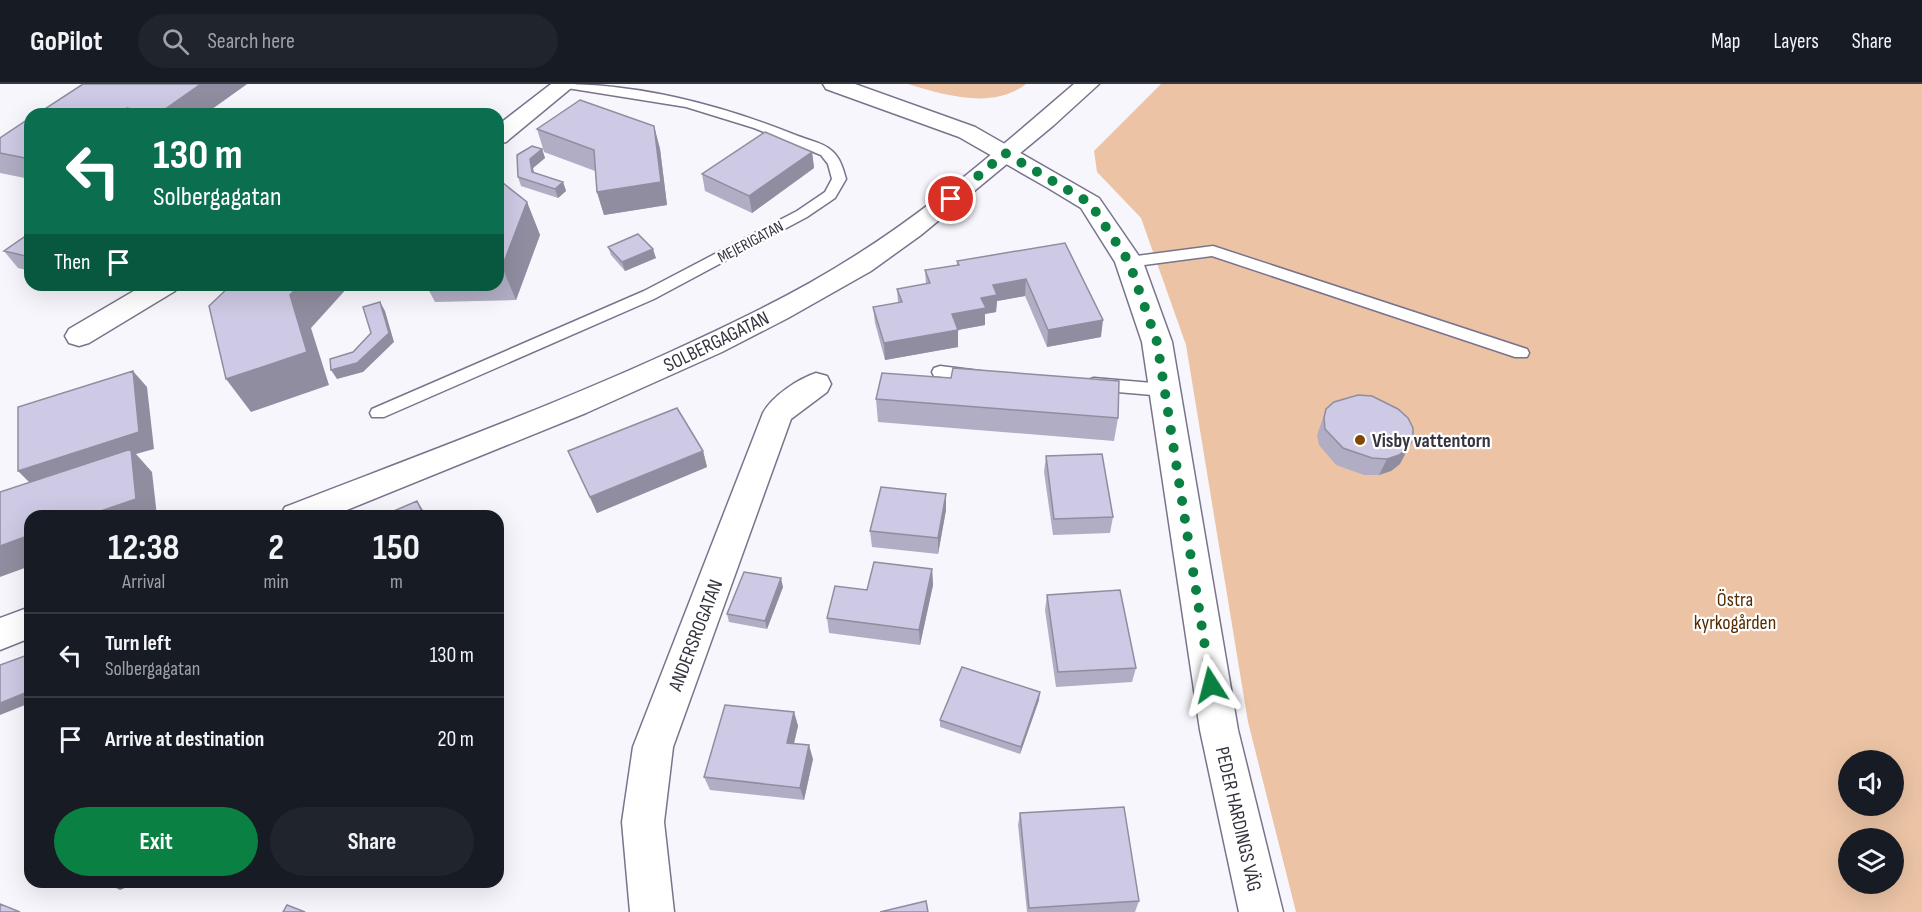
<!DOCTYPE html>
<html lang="en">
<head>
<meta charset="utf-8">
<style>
	body { margin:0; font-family:"Sofia Sans Condensed",sans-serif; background:#20242c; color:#f1f3f6; height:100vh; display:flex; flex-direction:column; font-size:22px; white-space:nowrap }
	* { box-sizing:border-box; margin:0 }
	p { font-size:20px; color:#9ea1a6 }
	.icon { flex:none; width:33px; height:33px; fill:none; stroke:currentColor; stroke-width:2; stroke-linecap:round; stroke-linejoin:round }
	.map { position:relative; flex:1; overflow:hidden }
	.side { position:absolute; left:24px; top:426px; width:480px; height:378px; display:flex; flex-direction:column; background:#171b24; border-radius:18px; box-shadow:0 6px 24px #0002 }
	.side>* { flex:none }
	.hud { position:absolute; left:24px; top:24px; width:480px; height:183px; border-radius:18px; box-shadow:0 6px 24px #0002; background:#0b6e4f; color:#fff; overflow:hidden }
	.controls { position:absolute; left:1838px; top:666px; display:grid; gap:12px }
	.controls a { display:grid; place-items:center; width:66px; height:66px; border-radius:50%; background:#171b24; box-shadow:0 6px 24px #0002; font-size:30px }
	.pin { position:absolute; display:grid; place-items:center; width:51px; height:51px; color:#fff; margin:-26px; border:3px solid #fff; border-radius:50%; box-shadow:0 2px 6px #0007 }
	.me { position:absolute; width:66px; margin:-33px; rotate:351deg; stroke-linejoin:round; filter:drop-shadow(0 0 4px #0008) }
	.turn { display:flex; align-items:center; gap:21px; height:126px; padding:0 30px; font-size:27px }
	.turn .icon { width:78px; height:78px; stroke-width:2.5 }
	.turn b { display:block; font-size:42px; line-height:51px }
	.then { display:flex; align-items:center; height:57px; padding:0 30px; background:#0003; gap:12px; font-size:22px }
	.eta { display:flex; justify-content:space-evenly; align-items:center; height:102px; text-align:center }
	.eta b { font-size:36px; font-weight:700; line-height:42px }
	.button { display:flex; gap:12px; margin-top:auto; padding:12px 30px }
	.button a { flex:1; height:69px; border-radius:36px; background:#0b8043; color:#fff; font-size:24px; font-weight:700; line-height:69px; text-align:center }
	.button a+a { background:#20242c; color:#f1f3f6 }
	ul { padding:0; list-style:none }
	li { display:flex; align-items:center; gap:18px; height:84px; padding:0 30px; border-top:2px solid #363941 }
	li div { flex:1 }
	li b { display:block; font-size:22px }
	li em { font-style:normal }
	header { display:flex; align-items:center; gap:36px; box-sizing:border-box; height:84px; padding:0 30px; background:#171b24; border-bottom:2px solid #363941 }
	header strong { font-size:28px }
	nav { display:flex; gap:33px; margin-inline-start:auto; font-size:21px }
	.search { width:420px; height:54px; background:#20242c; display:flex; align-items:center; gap:15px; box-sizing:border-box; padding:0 21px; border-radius:33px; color:#9ea1a6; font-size:22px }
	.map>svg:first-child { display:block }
	.green { fill:#ecc4a5; fill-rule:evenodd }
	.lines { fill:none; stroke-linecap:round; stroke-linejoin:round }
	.lane-casing { stroke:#79748c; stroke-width:3 }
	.street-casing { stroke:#79748c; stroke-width:3 }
	.secondary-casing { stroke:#79748c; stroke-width:3 }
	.lane { fill:#fff; fill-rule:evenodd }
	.street { fill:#fff; fill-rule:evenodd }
	.secondary { fill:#fff; fill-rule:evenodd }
	.wall { fill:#b1adc4 }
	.shaded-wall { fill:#908da0 }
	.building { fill:#cec9e4; stroke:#908da0; stroke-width:1.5 }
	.route { stroke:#0b8043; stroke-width:10; stroke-dasharray:0 18 }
	.poi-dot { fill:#824700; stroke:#fff; stroke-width:2 }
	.labels { text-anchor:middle; stroke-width:4.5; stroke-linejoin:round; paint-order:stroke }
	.far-street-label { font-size:16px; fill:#35333e; stroke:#fff }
	.street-label { font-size:20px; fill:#35333e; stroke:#fff }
	.poi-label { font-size:20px; font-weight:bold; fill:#35333e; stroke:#fff; text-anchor:start }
	.park-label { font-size:20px; fill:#552b00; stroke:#fff }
</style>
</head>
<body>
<header>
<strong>GoPilot</strong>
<div class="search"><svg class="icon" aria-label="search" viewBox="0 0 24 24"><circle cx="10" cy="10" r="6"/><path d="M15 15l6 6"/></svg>Search here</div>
<nav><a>Map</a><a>Layers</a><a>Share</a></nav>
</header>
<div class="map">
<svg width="1922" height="828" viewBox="0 0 1922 828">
	<rect width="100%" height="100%" fill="#f7f6fc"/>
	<path class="green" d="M908,0H1026C993,26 944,11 908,0Z
		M1161,0H1922V828H1296L1248,638L1186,261L1141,134L1097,88L1094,67ZM1848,676H1893V722H1848ZM1848,754H1893V800H1848Z"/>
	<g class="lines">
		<g class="lane-casing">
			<path id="lane" d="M561,0C641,0 724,22 798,52C808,56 824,59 832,67C840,74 843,84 846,95L835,114L807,133L654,215L384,333H372L370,329L372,325L644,207L797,127L825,108L832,95L828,80L821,71L754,44L686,23L567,4Z
				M1213,162L1527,265L1529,269L1527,273H1515L1212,172L1129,183L1122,178L1129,173Z
				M940,282L980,287L982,291L980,295L974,297L934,292L932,288L934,284Z
				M1094,294L1164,300L1170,302L1172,306L1170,310L1164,312L1094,306L1088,304L1086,300L1088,296Z"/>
		</g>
		<g class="street-casing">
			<path id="street" d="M551,0H576L506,58L498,60V41Z
				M823,0H855L975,43L1099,114L1143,178L1172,258L1238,646L1283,828H1239L1200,646L1142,258L1115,178L1081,124L1048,104L959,53L826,5Z
				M144,201H179L175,207L89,259L79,262L69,259L65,252L69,245Z
				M816,289L827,292L831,300L827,308L791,335L673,663L664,738L674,828H630L622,738L633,663L763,329C772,312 798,295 816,289Z"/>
		</g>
		<g class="secondary-casing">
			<path id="secondary" d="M1074,0H1099L1054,41L921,151L871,187L788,234L722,268L586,329L332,432H280L285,423C414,373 543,326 668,269C731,240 795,210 853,173C932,124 1004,60 1074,0Z
				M30,523V554L0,566V534Z"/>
		</g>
		<use href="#lane" class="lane"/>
		<use href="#street" class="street"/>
		<use href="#secondary" class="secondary"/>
	</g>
	<path class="wall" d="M83,0H247L205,30H37Z
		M30,34V95L0,89V54Z
		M654,42L660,65L667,121L604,131L597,108L595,87L544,68L537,45Z
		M542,65L545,74L533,84L534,89L563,98L566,107L558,114L521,102L518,93Z
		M812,68L814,84L752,129L705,107L702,90Z
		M498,95L527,118L540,151L516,216L435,218L426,201H498Z
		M30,149V187L18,184L4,167Z
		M1065,159L1101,253L1047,263L1025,212L997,217L996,228L985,230V241L958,246V263L885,276L875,239L873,223L898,219L897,205L926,200L925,186L957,181V177Z
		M608,163L656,174L625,187L611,171Z
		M951,294L1118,334L1114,357L878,338L876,315Z
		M1326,325L1400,380L1391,387L1379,391H1364L1336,381L1319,361L1317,351Z
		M568,367H703L707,383L597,429Z
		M1046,372L1113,433L1110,449L1053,451L1044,388Z
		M946,426L938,470L872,463L870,447Z
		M932,485L933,501L920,561L829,549L827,534L867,506Z
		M783,503L767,545L729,538L727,530Z
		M1047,511L1136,584L1132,598L1056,603L1045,526Z
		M1039,616L1020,670L940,643V636Z
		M794,628L798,642L794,659L813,675L804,716L710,706L704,693Z
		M1020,729L1139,817L1135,828H1027L1018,741Z"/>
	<path class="shaded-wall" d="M201,0H247L205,30H158Z
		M127,24L131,30H119Z
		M654,42L660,65L667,121L604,131L597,108Z
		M542,65L545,74L533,84L535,97L532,88L530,75Z
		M812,68L814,84L752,129L749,112Z
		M563,98L566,107L558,114L555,105Z
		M527,118L540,151L516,216L502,183Z
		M653,165L656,174L625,187L622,178Z
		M1026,195L1025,212L997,217L996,228L985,230V241L952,247V230L981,214L993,201Z
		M299,201H350L311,244L329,301L251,328L226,295L290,211Z
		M380,218L385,227L394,258L363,288L337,295L331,286L389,249Z
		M1103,236L1101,253L1047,263L1048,246Z
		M958,246V263L885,276L884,259Z
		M133,287L147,303L154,365L136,370L152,388L157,432H86L35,404L18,387Z
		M1413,355L1400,380L1391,387L1379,391L1387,375Z
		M703,367L707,383L597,429L590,413Z
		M946,410V426L938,470V454Z
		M417,417L427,432H424Z
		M30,451V482L0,493V462Z
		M932,485L933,501L920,561L919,546Z
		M781,494L783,503L767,545L765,537Z
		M30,607V619L0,631V619Z
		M1040,608L1039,616L1020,670L1021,663Z
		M794,628L798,642L791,672L787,659Z
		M809,661L813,675L804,716L800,704Z
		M104,798H139L120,806Z"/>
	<path class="building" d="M83,0H201L158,30L127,24L119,30H37Z
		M580,16L654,42L661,98L597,108L594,66L537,45Z
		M30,34V75L0,69V54Z
		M765,48L812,68L749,112L702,90Z
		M532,62L542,65L530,75L532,88L563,98L555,105L518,93L517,71Z
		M498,95L527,118L502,183H498Z
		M30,149V173L4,167Z
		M638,150L653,165L622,178L608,163Z
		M1065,159L1103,236L1048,246L1026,195L993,201L997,211L981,214L986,224L952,230L958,246L884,259L873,223L902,218L897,205L930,199L925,186L959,181L957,177Z
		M231,201H299L290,211L307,268L226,295L209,222Z
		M380,218L389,249L357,279L331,286L330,275L353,268L371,249L363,223Z
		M953,284L1119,297L1118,334L876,315L882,289L951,294Z
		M133,287L139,348L18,387V323Z
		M1358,311L1372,312L1398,325L1408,334L1413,344V355L1408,364L1399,371L1387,375L1372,374L1343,364L1325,345L1324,334L1326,325L1334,318Z
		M677,324L703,367L590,413L568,367Z
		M131,365L136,415L86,432H30V451L0,462V408Z
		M1102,370L1113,433L1054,435L1046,372Z
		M881,403L946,410L938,454L870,447Z
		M417,417L424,432H382Z
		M874,478L932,485L919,546L827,534L835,502L867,506Z
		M744,488L781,494L765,537L727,530Z
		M1120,506L1136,584L1058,588L1047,511Z
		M30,570V607L0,619V581Z
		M962,583L1040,608L1021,663L940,636Z
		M725,621L794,628L787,659L809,661L800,704L704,693Z
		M1124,723L1139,817L1029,824L1020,729Z
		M926,817L928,828H880Z
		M0,820L20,828H0Z
		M287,821L305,828H283Z"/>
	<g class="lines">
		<path class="route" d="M951,115L1005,69L1090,119L1129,178L1157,258L1211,601"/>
	</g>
	<circle class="poi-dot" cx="1360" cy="356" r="6"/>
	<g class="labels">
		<g class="far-street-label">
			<text transform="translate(750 157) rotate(-28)" y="6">MEJERIGATAN</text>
		</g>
		<g class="street-label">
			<text transform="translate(716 257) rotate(-26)" y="7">SOLBERGAGATAN</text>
			<text transform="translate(695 551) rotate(-69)" y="7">ANDERSROGATAN</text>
			<text transform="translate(1239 735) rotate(77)" y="7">PEDER HARDINGS VÄG</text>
		</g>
		<g class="poi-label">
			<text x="1372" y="363">Visby vattentorn</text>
		</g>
		<g class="park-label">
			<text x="1735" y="522">Östra<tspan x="1735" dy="23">kyrkogården</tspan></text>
		</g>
	</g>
</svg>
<div class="controls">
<a><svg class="icon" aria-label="sound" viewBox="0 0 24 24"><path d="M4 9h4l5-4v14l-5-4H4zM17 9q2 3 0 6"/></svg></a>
<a><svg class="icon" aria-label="layers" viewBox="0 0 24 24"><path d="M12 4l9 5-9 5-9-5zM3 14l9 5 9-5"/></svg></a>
</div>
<div class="pin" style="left:951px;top:115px;background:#d93025"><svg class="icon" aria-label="arrive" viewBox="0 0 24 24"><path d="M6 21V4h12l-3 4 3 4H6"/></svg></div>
<svg class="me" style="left:1211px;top:601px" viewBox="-20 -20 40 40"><path d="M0-17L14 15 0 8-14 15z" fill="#0b8043" stroke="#fff" stroke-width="4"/></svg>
<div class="hud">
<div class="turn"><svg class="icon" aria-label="left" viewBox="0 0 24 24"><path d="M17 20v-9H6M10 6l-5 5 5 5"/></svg><div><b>130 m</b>Solbergagatan</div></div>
<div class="then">Then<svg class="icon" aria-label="arrive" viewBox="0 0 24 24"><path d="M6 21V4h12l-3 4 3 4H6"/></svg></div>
</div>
<section class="side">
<div class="eta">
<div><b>12:38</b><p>Arrival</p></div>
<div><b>2</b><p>min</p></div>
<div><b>150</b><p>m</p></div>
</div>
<ul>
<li><svg class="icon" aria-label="left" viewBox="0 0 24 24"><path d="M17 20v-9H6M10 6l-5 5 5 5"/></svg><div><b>Turn left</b><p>Solbergagatan</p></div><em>130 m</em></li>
<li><svg class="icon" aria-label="arrive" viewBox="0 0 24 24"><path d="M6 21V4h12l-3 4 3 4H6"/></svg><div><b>Arrive at destination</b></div><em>20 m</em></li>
</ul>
<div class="button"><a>Exit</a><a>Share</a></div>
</section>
</div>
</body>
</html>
